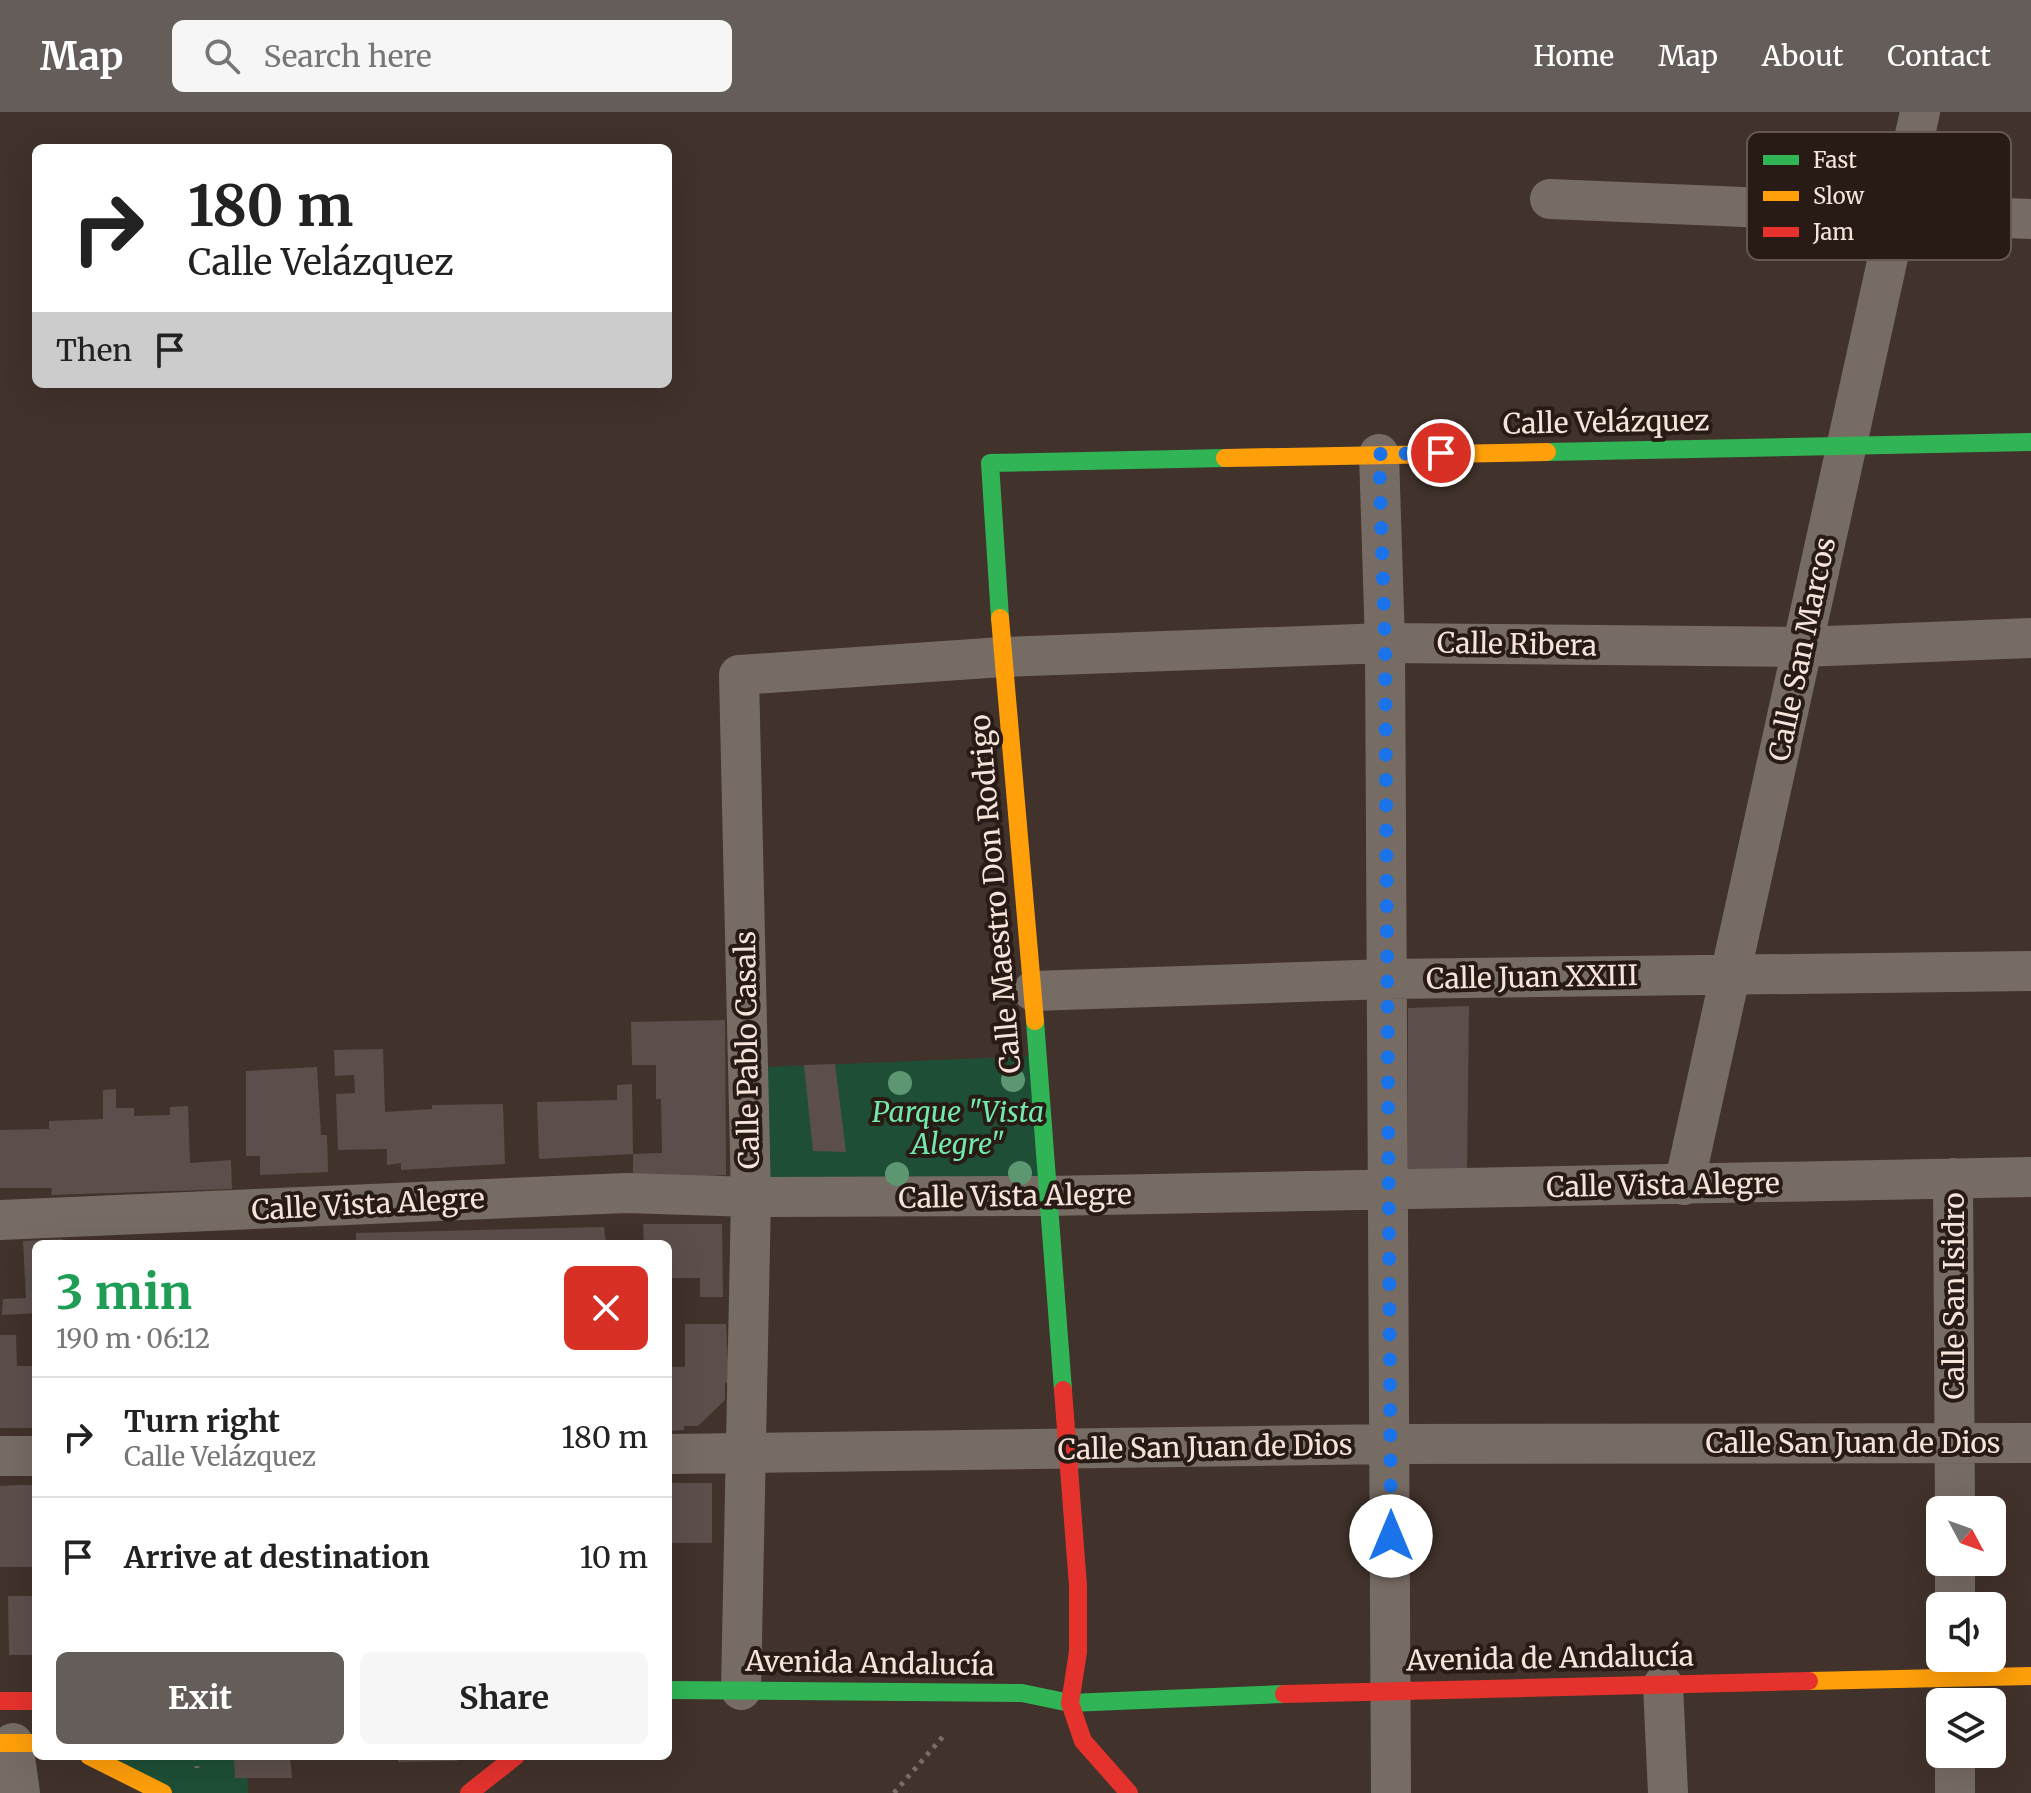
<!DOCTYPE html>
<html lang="en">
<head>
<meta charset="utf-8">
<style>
	body { margin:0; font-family:Merriweather,serif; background:#f6f6f6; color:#222; height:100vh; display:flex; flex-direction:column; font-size:30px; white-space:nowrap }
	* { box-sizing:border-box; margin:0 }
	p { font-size:26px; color:#767676 }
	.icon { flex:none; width:44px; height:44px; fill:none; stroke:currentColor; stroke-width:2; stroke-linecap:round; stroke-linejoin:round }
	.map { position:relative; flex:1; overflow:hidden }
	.panel { position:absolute; left:32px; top:1128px; width:640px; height:520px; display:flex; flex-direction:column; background:#fff; border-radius:12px; box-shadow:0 8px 32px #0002 }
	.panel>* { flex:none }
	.guide { position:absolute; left:32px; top:32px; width:640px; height:244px; border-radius:12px; box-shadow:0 8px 32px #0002; background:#fff; color:#222; overflow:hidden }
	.needle { width:52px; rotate:131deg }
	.tools { position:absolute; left:1926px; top:1384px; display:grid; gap:16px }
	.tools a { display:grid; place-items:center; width:80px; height:80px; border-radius:12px; background:#fff; box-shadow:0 8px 32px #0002; font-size:40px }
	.pin { position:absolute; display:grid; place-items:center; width:68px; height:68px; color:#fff; margin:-34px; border:4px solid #fff; border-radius:50%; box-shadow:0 2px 8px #0007 }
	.me { position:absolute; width:88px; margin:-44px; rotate:0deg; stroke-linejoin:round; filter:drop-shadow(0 0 6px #0008) }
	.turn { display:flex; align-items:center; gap:28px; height:168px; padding:0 24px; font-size:36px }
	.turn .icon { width:104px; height:104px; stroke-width:2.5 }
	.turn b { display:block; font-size:56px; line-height:68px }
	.then { display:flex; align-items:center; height:76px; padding:0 24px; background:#0003; gap:16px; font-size:30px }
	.round { display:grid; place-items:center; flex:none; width:84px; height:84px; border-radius:12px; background:#f6f6f6 }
	.head { display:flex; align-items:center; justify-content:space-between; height:136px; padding:0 24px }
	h1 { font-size:48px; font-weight:700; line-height:60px; color:#1e9e55 }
	.cta { display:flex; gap:16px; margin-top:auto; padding:16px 24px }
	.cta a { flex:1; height:92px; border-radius:12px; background:#655d59; color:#fff; font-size:32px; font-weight:700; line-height:92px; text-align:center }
	.cta a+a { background:#f6f6f6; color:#222 }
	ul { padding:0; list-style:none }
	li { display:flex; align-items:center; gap:24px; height:120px; padding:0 24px; border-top:2px solid #e0e0e0 }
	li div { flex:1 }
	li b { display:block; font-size:30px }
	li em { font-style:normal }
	header { display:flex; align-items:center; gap:48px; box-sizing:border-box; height:112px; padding:0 40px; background:#655d59; color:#fff }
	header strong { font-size:38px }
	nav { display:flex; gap:44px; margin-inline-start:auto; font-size:28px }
	.search { width:560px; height:72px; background:#f6f6f6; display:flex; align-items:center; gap:20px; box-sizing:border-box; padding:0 28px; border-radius:12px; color:#767676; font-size:30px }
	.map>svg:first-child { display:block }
	.green { fill:#1e4f36 }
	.building { fill:#5c4f4b }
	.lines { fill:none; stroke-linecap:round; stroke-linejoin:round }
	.path { stroke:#786e67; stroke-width:5; stroke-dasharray:4 6; stroke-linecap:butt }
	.street { stroke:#776c64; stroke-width:40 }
	.fast { stroke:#30b455; stroke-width:18 }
	.slow { stroke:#ff9f0a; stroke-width:18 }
	.jam { stroke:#e5322d; stroke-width:18 }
	.tree { fill:#5c9772 }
	.route { stroke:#1a73e8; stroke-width:14; stroke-dasharray:0 25.2 }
	.labels { text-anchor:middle; stroke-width:8; stroke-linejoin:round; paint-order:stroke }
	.street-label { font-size:28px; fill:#f6e4db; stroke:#281b15 }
	.park-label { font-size:28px; font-style:italic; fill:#73eaac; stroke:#281b15 }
	.key { fill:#281b15; stroke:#665750; stroke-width:2 }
	.key-label { font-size:22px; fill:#f6e4db }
</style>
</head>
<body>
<header>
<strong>Map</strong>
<div class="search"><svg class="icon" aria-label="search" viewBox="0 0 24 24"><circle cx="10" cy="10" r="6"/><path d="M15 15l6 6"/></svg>Search here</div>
<nav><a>Home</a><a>Map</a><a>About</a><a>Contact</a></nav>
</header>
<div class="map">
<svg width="2031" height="1681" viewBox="0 0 2031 1681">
	<rect width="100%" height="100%" fill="#41322b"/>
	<path class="green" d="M1038,944L1046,1084L751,1085L746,956Z
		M89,1644H247L248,1681H163Z"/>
	<path class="building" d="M1469,894L1467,1060L1408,1064V896Z
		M725,908L726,1063L662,1066L633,1063V1042L662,1041L661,987H656V953H632L631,910Z
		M383,937L385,1000L432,997V993L503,992L505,1052L401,1058V1051L387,1053V1037L338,1038L336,982L355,981L354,963L335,964L334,938Z
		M835,952L846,1040L813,1039L804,953Z
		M317,955L321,1023H327L328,1060L260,1063V1044H246V959Z
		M632,972L633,1042L539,1047L537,990L617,988V973Z
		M116,977V996H134V1004L170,1003V995L188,994L190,1051L231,1048L232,1077L51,1083L52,1076H0V1018L49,1017V1009L103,1007V978Z
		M643,1112H722L723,1185H700V1166H668V1132H644Z
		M604,1115L606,1132H356V1121Z
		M63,1127V1132H36V1201L2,1203L3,1187L26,1186L23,1129Z
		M685,1212H726L729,1272L725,1271V1288L698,1314H684V1318L668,1319V1255H685Z
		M0,1223H16L17,1254H36V1316H0Z
		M668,1371H712V1431H668Z
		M20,1373H36V1455H0V1374Z
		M8,1484H36V1543H9Z
		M234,1644H290L292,1666H235Z
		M398,1644H468L456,1649L398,1650Z"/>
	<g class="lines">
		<path class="path" d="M196,1644L197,1656
			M894,1681L946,1621"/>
		<path class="street" d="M1550,87L2031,107
			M1379,342L1385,531L1391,1681
			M1033,879L1387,867L2031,859
			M1953,1066L1955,1398
			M1684,1073L1920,0
			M0,1108L626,1081L751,1085L1046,1084L2031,1065
			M668,1342L1391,1332L2031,1331
			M0,1344H36
			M1955,1450V1494
			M1663,1573L1668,1681
			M741,1578L751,1085L739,563L1002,545L1385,531L1802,535L2031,526
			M13,1631L20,1681
			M1955,1681V1642"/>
		<path class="fast" d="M1547,340L2031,330
			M1000,506L990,351L1225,346
			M1035,909L1063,1278
			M668,1578L1022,1581L1070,1591L1284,1582"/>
		<path class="slow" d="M1225,346L1547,340
			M1000,506L1035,909
			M1809,1569L2031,1564
			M0,1631H36
			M89,1644L163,1681"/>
		<path class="jam" d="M1063,1278L1078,1474V1540L1070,1591L1083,1629L1129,1681
			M1284,1582L1809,1569
			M0,1589H36
			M469,1681L516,1644"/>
	</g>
	<g class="tree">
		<circle cx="1013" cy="968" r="12"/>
		<circle cx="900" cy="971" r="12"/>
		<circle cx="1020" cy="1061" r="12"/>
		<circle cx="897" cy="1062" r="12"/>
	</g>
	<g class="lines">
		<path class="route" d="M1391,1424L1385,531L1379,342L1441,341"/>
	</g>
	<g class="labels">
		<g class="street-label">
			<text transform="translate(1606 310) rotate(-1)" y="10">Calle Velázquez</text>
			<text transform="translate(1517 532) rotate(1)" y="10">Calle Ribera</text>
			<text transform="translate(1802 537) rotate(-78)" y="10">Calle San Marcos</text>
			<text transform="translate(995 782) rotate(-95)" y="10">Calle Maestro Don Rodrigo</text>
			<text transform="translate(1532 865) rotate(-1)" y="10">Calle Juan XXIII</text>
			<text transform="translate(747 938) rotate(-91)" y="10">Calle Pablo Casals</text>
			<text transform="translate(1663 1073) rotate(-1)" y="10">Calle Vista Alegre</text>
			<text transform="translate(1015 1084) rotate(-1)" y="10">Calle Vista Alegre</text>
			<text transform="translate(368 1092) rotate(-3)" y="10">Calle Vista Alegre</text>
			<text transform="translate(1954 1184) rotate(-90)" y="10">Calle San Isidro</text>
			<text x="1853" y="1341">Calle San Juan de Dios</text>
			<text transform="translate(1205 1335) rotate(-1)" y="10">Calle San Juan de Dios</text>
			<text transform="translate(1550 1546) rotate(-1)" y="10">Avenida de Andalucía</text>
			<text transform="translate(870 1551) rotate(1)" y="10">Avenida Andalucía</text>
		</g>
		<g class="park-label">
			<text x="958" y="1010">Parque "Vista<tspan x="958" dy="32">Alegre"</tspan></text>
		</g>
	</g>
	<rect x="1747" y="20" width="264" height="128" rx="12" class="key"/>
	<rect x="1763" y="43" width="36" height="10" fill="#30b455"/>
	<rect x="1763" y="79" width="36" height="10" fill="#ff9f0a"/>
	<rect x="1763" y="115" width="36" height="10" fill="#e5322d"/>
	<g class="key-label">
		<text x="1813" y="56">Fast</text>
		<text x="1813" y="92">Slow</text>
		<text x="1813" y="128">Jam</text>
	</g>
</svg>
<div class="tools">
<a><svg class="needle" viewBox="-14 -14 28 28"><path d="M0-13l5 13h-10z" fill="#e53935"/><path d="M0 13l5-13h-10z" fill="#767676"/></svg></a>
<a><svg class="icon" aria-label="sound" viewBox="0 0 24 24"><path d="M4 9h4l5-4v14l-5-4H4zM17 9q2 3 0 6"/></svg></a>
<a><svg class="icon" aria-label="layers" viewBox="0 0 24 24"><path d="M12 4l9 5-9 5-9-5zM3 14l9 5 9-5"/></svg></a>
</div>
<div class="pin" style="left:1441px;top:341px;background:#d93025"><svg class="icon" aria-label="arrive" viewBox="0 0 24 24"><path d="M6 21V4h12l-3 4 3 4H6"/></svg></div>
<svg class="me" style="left:1391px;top:1424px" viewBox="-20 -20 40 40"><circle r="19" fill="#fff"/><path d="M0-13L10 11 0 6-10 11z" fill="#1a73e8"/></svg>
<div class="guide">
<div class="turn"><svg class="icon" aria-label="right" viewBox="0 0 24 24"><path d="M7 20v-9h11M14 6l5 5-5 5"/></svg><div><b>180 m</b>Calle Velázquez</div></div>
<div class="then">Then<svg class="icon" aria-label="arrive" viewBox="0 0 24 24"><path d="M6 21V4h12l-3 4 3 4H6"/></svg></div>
</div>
<section class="panel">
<div class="head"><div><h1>3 min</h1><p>190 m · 06:12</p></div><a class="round" style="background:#d93025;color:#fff"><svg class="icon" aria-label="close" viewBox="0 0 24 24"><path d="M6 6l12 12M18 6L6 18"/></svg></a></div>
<ul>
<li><svg class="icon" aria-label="right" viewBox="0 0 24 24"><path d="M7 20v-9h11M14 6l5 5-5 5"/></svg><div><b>Turn right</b><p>Calle Velázquez</p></div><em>180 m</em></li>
<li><svg class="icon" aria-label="arrive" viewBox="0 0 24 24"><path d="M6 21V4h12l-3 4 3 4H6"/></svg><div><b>Arrive at destination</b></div><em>10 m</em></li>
</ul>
<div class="cta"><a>Exit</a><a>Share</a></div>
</section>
</div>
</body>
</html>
